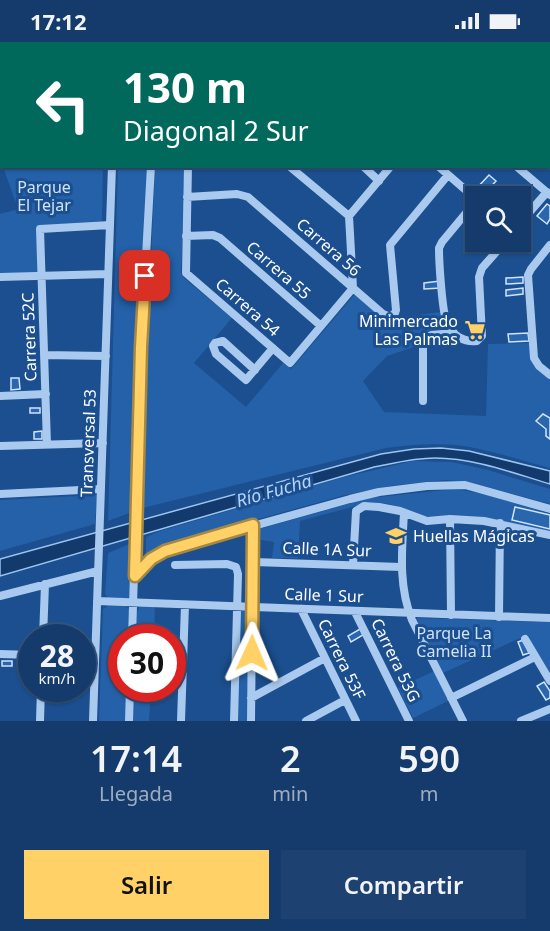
<!DOCTYPE html>
<html lang="es">
<head>
<meta charset="utf-8">
<style>
	body { margin:0; font-family:"Noto Sans",sans-serif; background:#1d4271; color:#f1f3f6; height:100vh; display:flex; flex-direction:column; font-size:22px; white-space:nowrap }
	* { box-sizing:border-box; margin:0 }
	p { font-size:20px; color:#9dadc1 }
	.icon { flex:none; width:33px; height:33px; fill:none; stroke:currentColor; stroke-width:2; stroke-linecap:round; stroke-linejoin:round }
	.map { position:relative; height:679px; overflow:hidden }
	.details { display:flex; flex-direction:column; background:#143b6b; flex:1 }
	.details>* { flex:none }
	.top-card { position:absolute; left:0px; top:0px; width:550px; height:126px; box-shadow:0 2px 4px #0004,0 0 0 2px #33557e; background:#00695c; color:#fff; overflow:hidden }
	.controls { position:absolute; left:465px; top:144px; display:grid; gap:12px }
	.controls a { display:grid; place-items:center; width:66px; height:66px; border-radius:0px; background:#143b6b; box-shadow:0 2px 4px #0004,0 0 0 2px #33557e; font-size:30px }
	.speed { position:absolute; left:18px; top:582px; display:flex; gap:12px; font-size:30px; font-weight:700; text-align:center }
	.speed>* { display:grid; place-content:center; width:78px; height:78px; border-radius:50%; background:#143b6b; box-shadow:0 2px 4px #0004,0 0 0 2px #33557e; line-height:1 }
	.speed small { font-size:15px; font-weight:400 }
	.speed .limit { border:9px solid #d22; background:#fff; color:#111 }
	.pin { position:absolute; display:grid; place-items:center; width:51px; height:51px; color:#fff; margin:-26px; border-radius:12px; box-shadow:0 3px 9px #0006 }
	.me { position:absolute; width:66px; margin:-33px; rotate:1deg; stroke-linejoin:round; filter:drop-shadow(0 0 4px #0008) }
	.turn { display:flex; align-items:center; gap:21px; height:126px; padding:0 24px; font-size:27px }
	.turn .icon { width:78px; height:78px; stroke-width:2.5 }
	.turn b { display:block; font-size:42px; line-height:51px }
	.eta { display:flex; justify-content:space-evenly; align-items:center; height:102px; text-align:center }
	.eta b { font-size:36px; font-weight:600; line-height:42px }
	.primary-button { display:flex; gap:12px; margin-top:auto; padding:12px 24px }
	.primary-button a { flex:1; height:69px; border-radius:0px; background:#ffd166; color:#111; font-size:24px; font-weight:600; line-height:69px; text-align:center }
	.primary-button a+a { background:#1d4271; color:#f1f3f6 }
	.status { display:flex; justify-content:space-between; align-items:center; height:42px; padding:0 30px; background:#143b6b; direction:ltr }
	.status svg { height:16px; fill:currentColor }
	.map>svg:first-child { display:block }
	.green { fill:#2461a8 }
	.water { fill:#123a6d; stroke:#9cc4f0; stroke-width:1.5 }
	.building { fill:#2a66ad; stroke:#cfe3fa; stroke-width:1.5 }
	.lines { fill:none; stroke-linecap:round; stroke-linejoin:round }
	.minor { stroke:#a9c9ee; stroke-width:8 }
	.major { stroke:#f0f6ff; stroke-width:10 }
	.route-casing { stroke:#a68842; stroke-width:15 }
	.route { stroke:#ffd166; stroke-width:10 }
	.labels { text-anchor:middle; stroke-width:6; stroke-linejoin:round; paint-order:stroke }
	.park-label { font-size:16px; fill:#cfe3fa; stroke:#1b4f8f }
	.street-label { font-size:16px; fill:#fff; stroke:#1b4f8f }
	.poi-label { font-size:16px; fill:#fff; stroke:#1b4f8f; text-anchor:end }
	.water-label { font-size:18px; font-style:italic; fill:#b5d3f5; stroke:#1b4f8f }
</style>
</head>
<body>
<div class="status"><b>17:12</b><svg viewBox="0 0 49 12"><path d="M0 12V9h3v3zM5 12V6h3v6zM10 12V3h3v9zM15 12V0h3v12zM26 1h20v11H26zM47 4h2v5h-2z"/></svg></div>
<div class="map">
<svg width="550" height="679" viewBox="0 0 550 679">
	<rect width="100%" height="100%" fill="#1b4f8f"/>
	<path class="green" d="M3,125H103L102,179L36,184L38,230L0,232V172L18,167Z
		M118,125H148L132,470L108,479Z
		M155,125H186L181,231L184,236L232,276L194,321L246,365L283,321L291,327L355,252L391,276L442,270L445,289C431,290 419,290 414,305L387,314L363,339L384,370L486,374L488,302L530,301L537,327L550,338V426C519,418 488,407 456,403C433,401 409,403 386,406L143,466V403Z
		M413,419L452,420L488,428L550,447V462L468,440L446,438L390,444L345,453L169,502L146,515V495L160,489L344,435Z
		M455,447L484,452L550,472V490L493,477L420,474L389,462L370,460L300,479L298,516H272L274,500L261,498L259,487L369,456Z
		M97,453L95,482L0,509V458Z
		M132,501L130,555L125,557L108,556L105,552L108,511Z
		M110,562L124,563L130,568L129,595L122,596V646L127,647L126,679H99L103,567Z
		M140,564H155L154,595L135,596L136,572Z
		M239,569H249L248,679H237Z
		M416,576L550,580V635L527,593L443,631Z
		M434,629L448,659L413,676L398,646Z
		M133,647H151L149,679H132Z"/>
	<path class="water" d="M441,406L469,409L550,429V442C513,431 474,416 435,416C414,416 395,421 374,425L0,534V517L381,412L414,407Z"/>
	<path class="building" d="M2,65V102H0V66Z
		M489,133L496,139L482,154L475,148Z
		M547,162L550,164V177L547,182L537,174Z
		M476,169V182L474,183L468,178Z
		M523,235V241L506,242V236Z
		M440,239L441,246L424,247V241Z
		M523,246V252L506,254V248Z
		M473,285H478V292H473Z
		M528,291L529,299L509,300L508,292Z
		M11,336H19L20,347L11,348Z
		M30,366H40V371H30Z
		M543,372L550,376V397L546,394V387L536,379Z
		M42,389V397H34V390Z
		M515,465L550,473V487L512,478Z
		M360,587L363,593L351,600L348,594Z
		M523,598L529,611L523,613L518,600Z
		M2,619H12V624H2Z
		M544,640L550,649V656L546,658L537,644Z"/>
	<g class="lines">
		<path class="minor" d="M370,0L372,2
			M35,2V0
			M116,2V0
			M156,2V0
			M191,2V0
			M221,2L240,0
			M0,20L2,23
			M0,49H2
			M188,124L186,231L290,321L353,246L349,174L391,124
			M289,124L349,174
			M363,124L379,139
			M438,124L476,157
			M516,124L550,153
			M187,155L237,152L248,155L383,272L390,275L395,271L396,268L390,203L448,133
			M476,159L442,200L439,206C439,219 442,270 447,281C451,293 465,301 477,299L482,294L479,235L482,226L505,200
			M520,181L547,150
			M186,194L213,193L220,196L321,284
			M550,203L531,227L528,233L534,316L539,324L550,333
			M0,235L108,232
			M44,313L106,314
			M255,328L223,299L215,301L213,304L216,312L246,338L273,306
			M0,354L46,352
			M423,359V297L432,293L454,291
			M47,402L40,187L110,183
			M0,404L103,401
			M0,452L101,447
			M404,471C402,508 398,543 412,578L463,679
			M450,477L451,573
			M253,520L401,525
			M175,523L227,522L236,525L238,532L234,679
			M353,523L356,469L364,464L379,465L400,469L427,479L450,477L484,479L550,493
			M135,534L151,517L174,506L350,457L379,450L427,444L465,443L550,467
			M0,554L98,529
			M97,559L550,576
			M301,567L356,679
			M355,570L409,679
			M499,575L500,481
			M43,596L45,542
			M132,596L141,305L151,124
			M525,597L550,639
			M0,612L32,613
			M251,656L325,616
			M451,656L535,615
			M40,679L41,646
			M93,679L112,124
			M129,679L130,646
			M181,679L185,563
			M251,679L253,483
			M306,679L345,658
			M521,679L550,667"/>
		<path class="major" d="M437,0L438,2
			M491,0L493,2
			M549,49L550,50
			M549,93L550,94"/>
	</g>
	<g class="lines">
		<g class="route-casing">
			<path id="route" d="M145,234L141,305L135,534L151,517L165,509L253,483L252,611"/>
		</g>
		<use href="#route" class="route"/>
	</g>
	<defs>
		<g id="supermarket-bare" transform="scale(1.62)"><path d="M-6-5.5h2.5l.6 2H6L4.5 2H-2.5L-4.4-4H-6ZM-1.5 3.2a1.3 1.3 0 1 0 .1 0ZM3 3.2a1.3 1.3 0 1 0 .1 0Z" fill="#ffd166" stroke="#1b4f8f" stroke-width="2.5" paint-order="stroke"/></g>
		<g id="school-bare" transform="scale(1.62)"><path d="M0-5L7-2L0 1L-7-2ZM-4 1L0 2.5L4 1V4Q0 6-4 4Z" fill="#ffd166" stroke="#1b4f8f" stroke-width="2.5" paint-order="stroke"/></g>
	</defs>
	<g fill-rule="evenodd">
		<use href="#supermarket-bare" x="475" y="288"/>
		<use href="#school-bare" x="396" y="494"/>
	</g>
	<g class="labels">
		<g class="park-label">
			<text x="44" y="151">Parque<tspan x="44" dy="18">El Tejar</tspan></text>
			<text x="454" y="597">Parque La<tspan x="454" dy="18">Camelia II</tspan></text>
		</g>
		<g class="street-label">
			<text transform="translate(329 205) rotate(41)" y="6">Carrera 56</text>
			<text transform="translate(279 228) rotate(41)" y="6">Carrera 55</text>
			<text transform="translate(248 265) rotate(41)" y="6">Carrera 54</text>
			<text transform="translate(29 295) rotate(-92)" y="6">Carrera 52C</text>
			<text transform="translate(88 401) rotate(-88)" y="6">Transversal 53</text>
			<text transform="translate(327 507) rotate(2)" y="6">Calle 1A Sur</text>
			<text transform="translate(324 553) rotate(2)" y="6">Calle 1 Sur</text>
			<text transform="translate(342 617) rotate(64)" y="6">Carrera 53F</text>
			<text transform="translate(396 618) rotate(64)" y="6">Carrera 53G</text>
		</g>
		<g class="poi-label">
			<text x="458" y="285">Minimercado<tspan x="458" dy="18">Las Palmas</tspan></text>
			<text x="413" y="500" text-anchor="start">Huellas Mágicas</text>
		</g>
		<g class="water-label">
			<text transform="translate(274 449) rotate(-16)" y="6">Río Fucha</text>
		</g>
	</g>
</svg>
<div class="controls">
<a><svg class="icon" aria-label="search" viewBox="0 0 24 24"><circle cx="10" cy="10" r="6"/><path d="M15 15l6 6"/></svg></a>
</div>
<div class="speed"><div>28<small>km/h</small></div><div class="limit">30</div></div>
<div class="pin" style="left:145px;top:234px;background:#d93025"><svg class="icon" aria-label="arrive" viewBox="0 0 24 24"><path d="M6 21V4h12l-3 4 3 4H6"/></svg></div>
<svg class="me" style="left:252px;top:611px" viewBox="-20 -20 40 40"><path d="M0-17L14 15 0 8-14 15z" fill="#ffd166" stroke="#fff" stroke-width="4"/></svg>
<div class="top-card">
<div class="turn"><svg class="icon" aria-label="left" viewBox="0 0 24 24"><path d="M17 20v-9H6M10 6l-5 5 5 5"/></svg><div><b>130 m</b>Diagonal 2 Sur</div></div>
</div>
</div>
<section class="details">
<div class="eta">
<div><b>17:14</b><p>Llegada</p></div>
<div><b>2</b><p>min</p></div>
<div><b>590</b><p>m</p></div>
</div>
<div class="primary-button"><a>Salir</a><a>Compartir</a></div>
</section>
</body>
</html>
